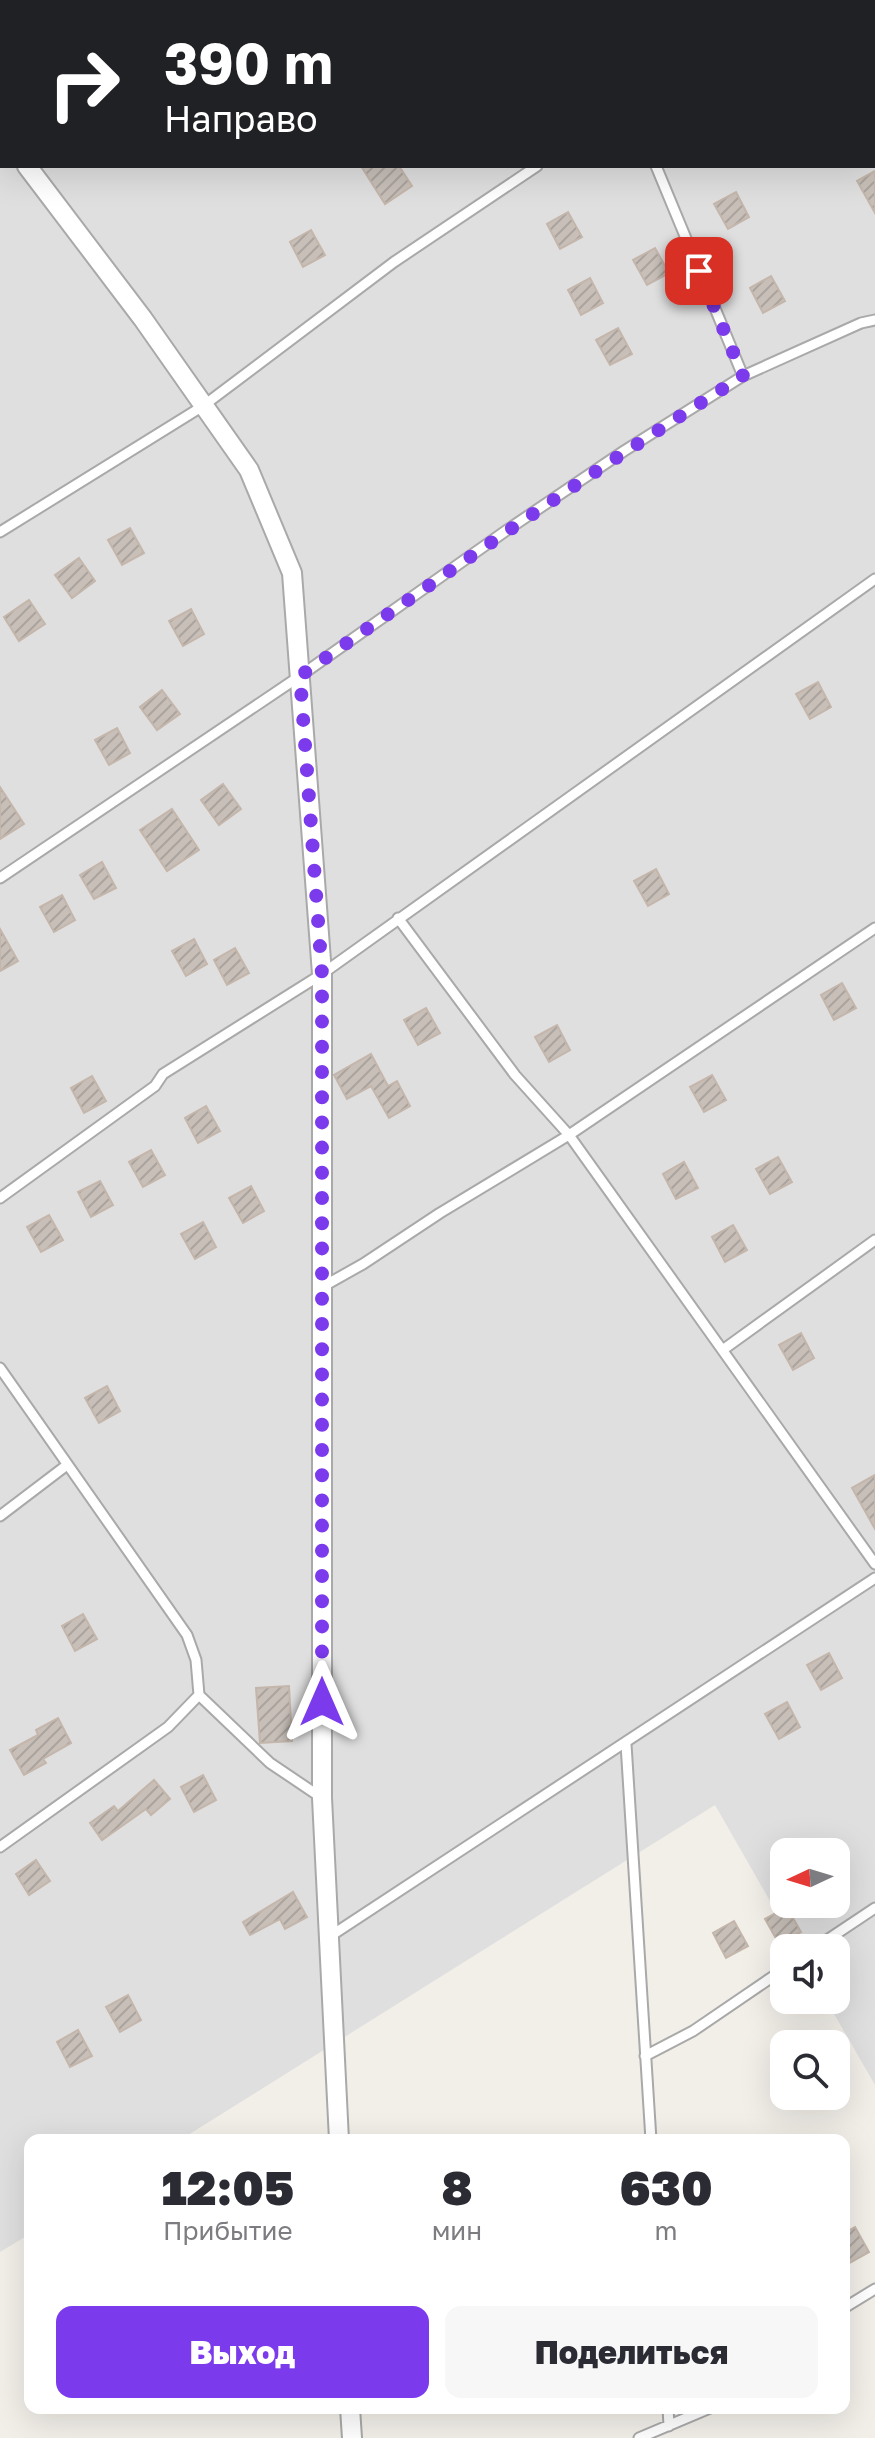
<!DOCTYPE html>
<html lang="ru">
<head>
<meta charset="utf-8">
<style>
	body { margin:0; font-family:"Golos Text",sans-serif; background:#f7f7f7; color:#2b2b33; height:100vh; display:flex; flex-direction:column; font-size:30px; white-space:nowrap }
	* { box-sizing:border-box; margin:0 }
	p { font-size:26px; color:#7c7c81 }
	.icon { flex:none; width:44px; height:44px; fill:none; stroke:currentColor; stroke-width:2; stroke-linecap:round; stroke-linejoin:round }
	.map { position:relative; flex:1; overflow:hidden }
	.sheet { position:absolute; left:24px; top:2134px; width:826px; height:280px; display:flex; flex-direction:column; background:#fff; border-radius:16px; box-shadow:0 8px 32px #0002 }
	.sheet>* { flex:none }
	.top-card { position:absolute; left:0px; top:0px; width:876px; height:168px; box-shadow:0 8px 32px #0002; background:#202124; color:#fff; overflow:hidden }
	.needle { width:52px; rotate:266deg }
	.fabs { position:absolute; left:770px; top:1838px; display:grid; gap:16px }
	.fabs a { display:grid; place-items:center; width:80px; height:80px; border-radius:16px; background:#fff; box-shadow:0 8px 32px #0002; font-size:40px }
	.pin { position:absolute; display:grid; place-items:center; width:68px; height:68px; color:#fff; margin:-34px; border-radius:16px; box-shadow:0 4px 12px #0006 }
	.me { position:absolute; width:88px; margin:-44px; rotate:0deg; stroke-linejoin:round; filter:drop-shadow(0 0 6px #0008) }
	.turn { display:flex; align-items:center; gap:28px; height:168px; padding:0 32px; font-size:36px }
	.turn .icon { width:104px; height:104px; stroke-width:2.5 }
	.turn b { display:block; font-size:56px; line-height:68px }
	.eta { display:flex; justify-content:space-evenly; align-items:center; height:136px; text-align:center }
	.eta b { font-size:48px; font-weight:800; line-height:56px }
	.cta { display:flex; gap:16px; margin-top:auto; padding:16px 32px }
	.cta a { flex:1; height:92px; border-radius:16px; background:#7c3aed; color:#fff; font-size:32px; font-weight:800; line-height:92px; text-align:center }
	.cta a+a { background:#f7f7f7; color:#2b2b33 }
	.map>svg:first-child { display:block }
	.residential { fill:#e0dfdf; fill-rule:evenodd }
	.building { fill:url(#building-hatch); stroke:#c4b6ab; stroke-width:2 }
	.lines { fill:none; stroke-linecap:round; stroke-linejoin:round }
	.service-casing { stroke:#a9a9a9; stroke-width:13 }
	.minor-casing { stroke:#a9a9a9; stroke-width:22 }
	.tertiary-casing { stroke:#a9a9a9; stroke-width:26 }
	.service { stroke:#fff; stroke-width:9 }
	.minor { stroke:#fff; stroke-width:18 }
	.tertiary { stroke:#fff; stroke-width:22 }
	.route { stroke:#7c3aed; stroke-width:14; stroke-dasharray:0 25.2 }
</style>
</head>
<body>
<div class="map">
<svg width="875" height="2438" viewBox="0 0 875 2438">
	<defs>
		<pattern id="building-hatch" width="6" height="6" patternUnits="userSpaceOnUse" patternTransform="scale(2)"><rect width="6" height="6" fill="#c7bfb8"/><path d="M-1 1l2-2M0 6l6-6M5 7l2-2" fill="none" stroke="#aba49e"/></pattern>
	</defs>
	<rect width="100%" height="100%" fill="#f2efe9"/>
	<path class="residential" d="M0,0H875V2085L826,2000H836V1948H797L715,1805L180,2140H30V2234L0,2252ZM2,2H874V166H2ZM784,1852H836V1904H784Z"/>
	<path class="building" d="M361,166H399L412,186L385,204Z
		M875,171V213L857,181Z
		M736,192L749,217L728,229L714,204Z
		M568,212L582,237L560,249L547,224Z
		M311,230L325,255L303,267L290,242Z
		M655,248L669,273L647,285L633,260Z
		M771,276L785,301L763,313L750,288Z
		M590,278L603,303L581,315L568,290Z
		M618,328L632,354L610,365L596,340Z
		M130,528L144,553L122,565L108,540Z
		M79,558L95,581L72,598L55,575Z
		M29,600L45,624L19,641L4,617Z
		M191,609L204,634L183,646L169,621Z
		M818,682L831,707L810,719L796,694Z
		M162,690L180,714L157,730L140,707Z
		M117,728L130,753L109,765L95,740Z
		M223,784L241,809L219,825L201,800Z
		M0,787L24,824L0,839Z
		M172,809L199,850L167,871L140,830Z
		M102,862L116,888L94,899L80,875Z
		M656,869L669,894L648,906L634,881Z
		M62,895L75,920L54,932L40,907Z
		M0,929L18,961L0,971Z
		M194,939L207,964L186,976L172,951Z
		M235,948L249,973L227,985L214,960Z
		M842,983L856,1008L834,1020L821,995Z
		M426,1008L440,1033L418,1045L404,1020Z
		M557,1025L570,1050L549,1062L535,1037Z
		M371,1054L388,1086L397,1081L410,1106L389,1118L371,1086L347,1099L334,1075Z
		M712,1075L726,1100L704,1112L690,1087Z
		M92,1076L106,1101L84,1113L71,1088Z
		M206,1106L220,1131L198,1143L185,1118Z
		M151,1150L165,1175L143,1187L129,1162Z
		M778,1157L792,1182L770,1194L756,1169Z
		M684,1162L698,1188L676,1199L663,1174Z
		M100,1181L113,1205L91,1217L78,1192Z
		M251,1186L264,1211L243,1223L229,1198Z
		M49,1215L63,1240L41,1252L27,1227Z
		M203,1222L216,1247L195,1259L181,1234Z
		M733,1225L747,1250L725,1262L712,1237Z
		M801,1333L814,1358L793,1370L779,1345Z
		M107,1386L120,1411L99,1423L85,1398Z
		M875,1475V1529L852,1488Z
		M83,1614L97,1639L75,1651L62,1626Z
		M829,1653L842,1678L821,1690L807,1665Z
		M289,1686L292,1741L260,1743L256,1688Z
		M787,1702L800,1727L779,1739L765,1714Z
		M58,1718L71,1743L43,1759L46,1763L24,1775L10,1750L38,1735L36,1730Z
		M203,1775L216,1800L194,1812L181,1787Z
		M154,1780L170,1799L151,1815L146,1809L102,1840L90,1823L114,1806L118,1811Z
		M36,1860L50,1881L29,1895L16,1874Z
		M293,1892L307,1917L285,1929L280,1919L250,1935L243,1922Z
		M787,1907L801,1932L779,1944L765,1919Z
		M734,1921L748,1946L726,1958L713,1933Z
		M128,1995L141,2020L120,2032L106,2007Z
		M78,2030L92,2056L70,2067L57,2042Z
		M855,2227L869,2252L844,2266V2233Z"/>
	<g class="lines">
		<g class="service-casing">
			<path id="service" d="M852,0L853,2
				M756,2L759,0
				M874,35L875,37
				M656,166L743,376
				M0,532L203,406L394,262L537,166
				M0,878L300,676L507,530L624,451L743,376L861,323L875,320
				M398,918L515,1075L569,1135L875,1564
				M0,1198L155,1086L163,1074L322,974L875,579
				M322,1287L363,1264L440,1213L569,1135L875,928
				M724,1349L875,1240
				M0,1368L187,1635L196,1660L199,1695L270,1763L322,1798
				M0,1516L67,1465
				M626,1744L651,2140
				M0,1847L168,1727L199,1695
				M329,1937L875,1578
				M815,1948L875,1908
				M645,2056L693,2031L784,1969
				M844,2308L875,2289
				M668,2408L669,2426
				M639,2438L710,2408"/>
		</g>
		<g class="minor-casing">
			<path id="minor" d="M0,131L2,134
				M27,166L143,319L249,470L292,573L322,974V1798L339,2140
				M350,2408L352,2438"/>
		</g>
		<g class="tertiary-casing">
			<path id="tertiary" d="M168,2L170,0
				M0,119L2,118"/>
		</g>
		<use href="#service" class="service"/>
		<use href="#minor" class="minor"/>
		<use href="#tertiary" class="tertiary"/>
	</g>
	<g class="lines">
		<path class="route" d="M322,1702V974L300,676C446,573 592,471 743,376L699,271"/>
	</g>
</svg>
<div class="fabs">
<a><svg class="needle" viewBox="-14 -14 28 28"><path d="M0-13l5 13h-10z" fill="#e53935"/><path d="M0 13l5-13h-10z" fill="#7c7c81"/></svg></a>
<a><svg class="icon" aria-label="sound" viewBox="0 0 24 24"><path d="M4 9h4l5-4v14l-5-4H4zM17 9q2 3 0 6"/></svg></a>
<a><svg class="icon" aria-label="search" viewBox="0 0 24 24"><circle cx="10" cy="10" r="6"/><path d="M15 15l6 6"/></svg></a>
</div>
<div class="pin" style="left:699px;top:271px;background:#d93025"><svg class="icon" aria-label="arrive" viewBox="0 0 24 24"><path d="M6 21V4h12l-3 4 3 4H6"/></svg></div>
<svg class="me" style="left:322px;top:1702px" viewBox="-20 -20 40 40"><path d="M0-17L14 15 0 8-14 15z" fill="#7c3aed" stroke="#fff" stroke-width="4"/></svg>
<div class="top-card">
<div class="turn"><svg class="icon" aria-label="right" viewBox="0 0 24 24"><path d="M7 20v-9h11M14 6l5 5-5 5"/></svg><div><b>390 m</b>Направо</div></div>
</div>
<section class="sheet">
<div class="eta">
<div><b>12:05</b><p>Прибытие</p></div>
<div><b>8</b><p>мин</p></div>
<div><b>630</b><p>m</p></div>
</div>
<div class="cta"><a>Выход</a><a>Поделиться</a></div>
</section>
</div>
</body>
</html>
